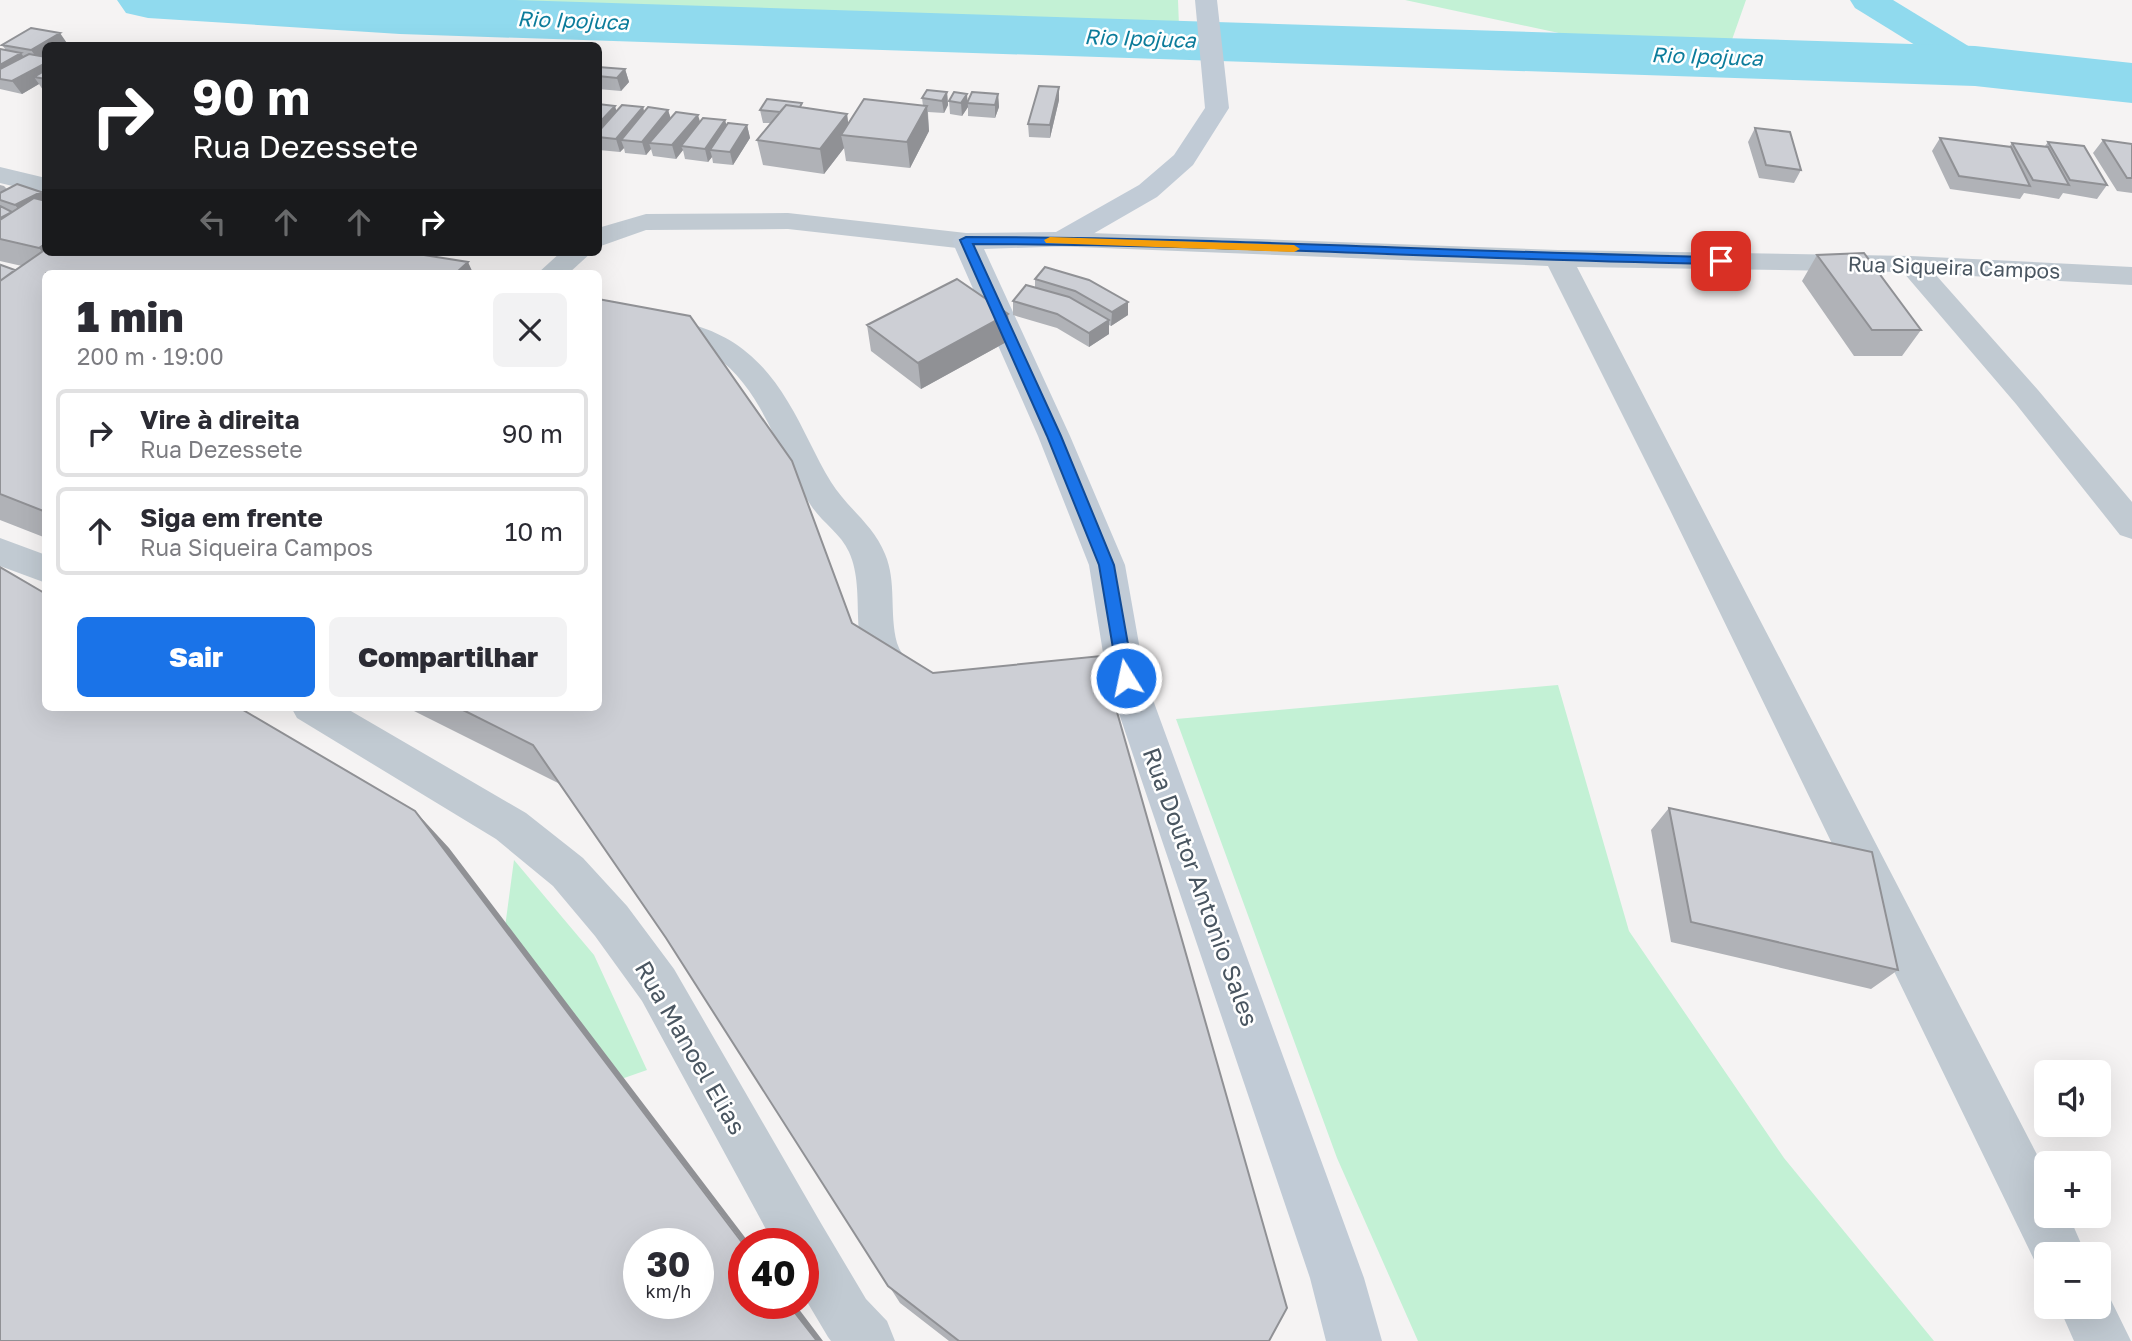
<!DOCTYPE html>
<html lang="pt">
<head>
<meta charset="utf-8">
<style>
	body { margin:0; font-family:"Golos Text",sans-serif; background:#f2f2f3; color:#2b2b33; height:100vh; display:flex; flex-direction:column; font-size:26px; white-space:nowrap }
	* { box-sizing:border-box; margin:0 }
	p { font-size:23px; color:#7c7c81 }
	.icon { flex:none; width:38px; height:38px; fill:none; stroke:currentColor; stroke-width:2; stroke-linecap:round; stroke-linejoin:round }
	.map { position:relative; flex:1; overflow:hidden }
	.side { position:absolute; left:42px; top:270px; width:560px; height:441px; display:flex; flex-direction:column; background:#fff; border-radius:10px; box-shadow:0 7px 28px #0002 }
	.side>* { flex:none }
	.guide { position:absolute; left:42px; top:42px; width:560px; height:214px; border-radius:10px; box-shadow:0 7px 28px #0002; background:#202124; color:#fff; overflow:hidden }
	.controls { position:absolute; left:2034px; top:1060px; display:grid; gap:14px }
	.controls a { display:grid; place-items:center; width:77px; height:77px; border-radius:10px; background:#fff; box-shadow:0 7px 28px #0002; font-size:35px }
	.speed { position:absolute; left:623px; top:1228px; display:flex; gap:14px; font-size:35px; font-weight:700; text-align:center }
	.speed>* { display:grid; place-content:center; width:91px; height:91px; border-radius:50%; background:#fff; box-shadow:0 7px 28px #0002; line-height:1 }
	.speed small { font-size:18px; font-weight:400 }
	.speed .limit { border:10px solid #d22; background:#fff; color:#111 }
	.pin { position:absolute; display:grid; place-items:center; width:60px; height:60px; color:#fff; margin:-30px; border-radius:14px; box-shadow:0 4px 10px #0006 }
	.me { position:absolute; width:77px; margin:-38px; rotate:350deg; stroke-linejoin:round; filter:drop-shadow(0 0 5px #0008) }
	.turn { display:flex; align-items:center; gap:24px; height:147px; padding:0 35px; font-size:32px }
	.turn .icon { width:91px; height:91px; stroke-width:2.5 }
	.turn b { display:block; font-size:49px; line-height:60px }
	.lanes { display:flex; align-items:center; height:66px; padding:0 35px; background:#0003; justify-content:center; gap:35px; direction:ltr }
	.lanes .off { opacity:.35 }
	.round { display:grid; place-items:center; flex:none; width:74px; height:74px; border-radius:10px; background:#f2f2f3 }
	.overview { display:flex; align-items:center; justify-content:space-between; height:119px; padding:0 35px }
	h1 { font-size:42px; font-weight:800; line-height:52px }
	.button { display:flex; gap:14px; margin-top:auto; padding:14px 35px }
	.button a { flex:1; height:80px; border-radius:10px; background:#1a73e8; color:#fff; font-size:28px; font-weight:800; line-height:80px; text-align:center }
	.button a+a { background:#f2f2f3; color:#2b2b33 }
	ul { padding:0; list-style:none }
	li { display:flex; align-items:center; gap:21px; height:88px; margin:0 14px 10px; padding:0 21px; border:4px solid #e1e1e2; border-radius:10px }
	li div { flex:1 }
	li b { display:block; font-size:26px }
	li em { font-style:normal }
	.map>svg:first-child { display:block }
	.green { fill:#c3f1d5 }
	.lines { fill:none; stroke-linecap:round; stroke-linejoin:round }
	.canal { fill:#90daee; fill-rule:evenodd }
	.river { fill:#90daee; fill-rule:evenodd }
	.street { fill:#c1cad2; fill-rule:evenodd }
	.secondary { fill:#c1cbd6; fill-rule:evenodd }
	.wall { fill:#b0b2b7 }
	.shaded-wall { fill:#909195 }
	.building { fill:#cdcfd5; stroke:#909195; stroke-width:2; fill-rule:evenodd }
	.route { fill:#1a73e8; stroke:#114b97; stroke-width:2 }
	.slow { fill:#f59e0b }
	.labels { text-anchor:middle; stroke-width:5; stroke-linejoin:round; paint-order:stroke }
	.far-water-label { font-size:21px; font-style:italic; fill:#0c7c9b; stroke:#fff }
	.far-street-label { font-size:21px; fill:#4a5661; stroke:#fff }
	.street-label { font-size:24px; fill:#4a5661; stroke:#fff }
</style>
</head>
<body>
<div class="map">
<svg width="2132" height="1341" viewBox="0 0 2132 1341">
	<rect width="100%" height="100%" fill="#f5f3f3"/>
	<path class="green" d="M301,0H1178L1179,26L1160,40L739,27Z
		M1405,0H1746L1722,68Z
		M1558,685L1629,931L1784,1158L1934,1341H1418L1337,1158L1176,719Z
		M514,860L594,955L647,1070L524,1113L503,942Z"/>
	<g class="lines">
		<path class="canal" d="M1850,0H1893L1988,58L1994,66L1988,74L1975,77L1962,74L1855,8Z"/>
		<path class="river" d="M117,0H515L1975,46L2132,63V103L1975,86L400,34L148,18L126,13Z"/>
		<path class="street" d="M0,167L46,178V194L0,183Z
			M788,213L966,233L976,235L980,241L976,247L966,249L788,229L646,230L598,247V228L646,214Z
			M1062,232L1558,250L1911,256L2132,267V285L1935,274L2038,390L2132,502V539L2120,535L2016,404L1903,272L1577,267L2046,1172V1216H2069L2086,1255H2046V1276L2041,1274L1670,510L1548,266L1052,246L1048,240L1052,234Z
			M561,252H592L569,273H538Z
			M598,306C684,322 739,320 788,402C804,428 815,456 831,482C847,508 873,524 885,554C897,582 889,613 897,643C902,659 917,667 924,681L919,692C902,697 894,695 881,683C844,647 868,594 849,552C841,534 823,523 812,507C778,458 766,392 715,356C682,334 637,332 598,324Z
			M0,538L46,555V583L0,566Z
			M291,707H344L526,813L583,858L627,906L674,969L822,1225L866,1299L887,1321L895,1341H831L828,1337L803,1295V1244H774L642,1001L595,936L553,886L496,839L297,718Z
			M2098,1285L2105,1288L2131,1341H2074L2059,1307H2098Z"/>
		<path class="secondary" d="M1195,0H1217L1229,108L1193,165L1157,197L1072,246L984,249L1070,436L1125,565L1145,678L1364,1278L1382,1341H1326L1310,1278L1107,678L1089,565L1038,436L952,241L956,235L966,233L1056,232L1139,185L1174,155L1205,108Z"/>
	</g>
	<path class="wall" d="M2,45L46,46V90H43L39,84L22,94L0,89V49L6,50Z
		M598,67L625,69L629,82L621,91L598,89Z
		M1059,87V100L1050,138L1029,137L1028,124Z
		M947,92L948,105L944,113L928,112L929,131L910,168L846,161L844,148L824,174L763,165L757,140L770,123H763L760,110L803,107L847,114L848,124L923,106L922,98Z
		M998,94L999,107L995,118L968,116V107L962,116L950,114L949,101L967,103Z
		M598,104L617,111L643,107L644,112L668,110L671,119L727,125H747L750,138L733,165L713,163L712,157L708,162L685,159L683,150L676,159L653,156L651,149L646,155L625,153L624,148L620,152L599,150Z
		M1755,128L1801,170L1794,183L1759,178L1748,142Z
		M1940,138L2009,147L2012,143L2045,146L2048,142L2107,185L2097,199L2063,193L2059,199L2024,193L2020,199L1950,189L1932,151Z
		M2103,140L2132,144V193L2117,191L2093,153Z
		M0,185L4,186L7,189L41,192L46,273V538L0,520V263L2,266L15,270L22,266L0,261Z
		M1817,255L1921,330L1902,356H1854L1802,281Z
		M1035,279L1128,302V315L1111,326L1109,325V334L1089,347L1057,328L1013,315V301L1035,287Z
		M1008,314L1010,340L921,389L871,351L867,325Z
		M852,623L1269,1341H949L900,1303L676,953L560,784L406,707H598Z
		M1669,808L1898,970L1871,989L1671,942L1651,830Z"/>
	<path class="shaded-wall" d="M60,33L69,46H46V59L40,62L31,50Z
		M21,53L30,66L0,79V65Z
		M46,63V79L34,77L39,84L22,94L12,81Z
		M625,69L629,82L621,91L617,78Z
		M1059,87V100L1050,138V125Z
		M947,92L948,105L944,113L942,101Z
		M967,94L968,107L962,116L961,103Z
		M998,94L999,107L995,118V105Z
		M615,106L619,119L598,137V124Z
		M927,106L929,131L910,168L907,142Z
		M643,107L646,120L621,140L624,148L620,152L616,139Z
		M668,110L672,123L649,143L651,149L646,155L642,142Z
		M847,114L850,136L841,135L844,148L824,174L820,149Z
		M698,115L702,128L681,146L683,150L676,159L672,145Z
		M725,120L729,133L710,150L712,157L708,162L705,149Z
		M747,125L750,138L733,165L730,152Z
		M41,192L46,198V208L26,219L15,205Z
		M46,243V252L59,273L39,248Z
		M468,262L473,273H456Z
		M1128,302V315L1111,326L1112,312Z
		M1008,314L1010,340L921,389L918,363Z
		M1109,320V334L1089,347V333Z
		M415,811L449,848L750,1244H744Z
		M788,1304H795L823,1341H817Z"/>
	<path class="building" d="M31,28L60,33L31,50L2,45Z
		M85,44L100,45L82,46Z
		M0,49L21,53L0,65Z
		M29,54L46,57V63L12,81L0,79V69Z
		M598,67L625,69L617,78L598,76Z
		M46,70V79L34,77Z
		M1039,86L1059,87L1050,125L1028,124Z
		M927,90L947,92L942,101L922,98Z
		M954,92L967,94L961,103L949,101Z
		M972,92L998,94L995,105L967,103Z
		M767,99L802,103L800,107L786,105L780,112L760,110Z
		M864,99L927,106L907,142L841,135Z
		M598,104L615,106L598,124Z
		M622,105L643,107L616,139L598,137V132Z
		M786,105L847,114L820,149L757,140Z
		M648,107L668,110L642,142L621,140Z
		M676,112L698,115L672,145L649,143Z
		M703,118L725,120L705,149L681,146Z
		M728,123L747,125L730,152L710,150Z
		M1755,128L1790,132L1801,170L1766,165Z
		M1940,138L2011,147L2030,186L1959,176Z
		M2103,140L2132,144V178H2127Z
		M2048,142L2084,146L2107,185L2070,180Z
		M2012,143L2048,147L2069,185L2033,180Z
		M17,184L41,192L15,205L0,200V193Z
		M34,198L46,201V243L39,248L0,239V220Z
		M0,206L12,212L0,218Z
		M46,249V252H405L468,262L456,273H46V512L0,494V281Z
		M1864,253L1921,330H1872L1817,255Z
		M1,265L15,270L0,281V266Z
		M1045,267L1089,280L1128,302L1112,312L1075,291L1035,279Z
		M957,279L1008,314L918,363L867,325Z
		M1026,285L1069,297L1109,320L1089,333L1057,314L1013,301Z
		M598,299L690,316L792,461L852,623L933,673L1101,656L1287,1308L1269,1341H959L888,1286L666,938L533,745L457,707H598Z
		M0,567L46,594V707H238L415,811L744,1245V1304H788L817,1341H0ZM639,1244H698V1304H639Z
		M1669,808L1872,852L1898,970L1691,922Z"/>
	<path class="route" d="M966,237C1217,237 1469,253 1721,257L1727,261L1721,264C1471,260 1222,244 973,244L1061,436L1114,565L1134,678L1126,685L1118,678L1099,565L1047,436L960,240Z"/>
	<path class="slow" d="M1050,237L1294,245L1300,249L1294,252L1046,243L1044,240Z"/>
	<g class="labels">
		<g class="far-water-label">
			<text transform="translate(573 21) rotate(2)" y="7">Rio Ipojuca</text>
			<text transform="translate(1140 39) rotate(2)" y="7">Rio Ipojuca</text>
			<text transform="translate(1707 57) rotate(2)" y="7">Rio Ipojuca</text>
		</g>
		<g class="far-street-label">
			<text transform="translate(1954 268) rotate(2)" y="7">Rua Siqueira Campos</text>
		</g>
		<g class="street-label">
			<text transform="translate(1200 887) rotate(70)" y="8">Rua Doutor Antonio Sales</text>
			<text transform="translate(690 1048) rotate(60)" y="8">Rua Manoel Elias</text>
		</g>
	</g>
</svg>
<div class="controls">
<a><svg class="icon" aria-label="sound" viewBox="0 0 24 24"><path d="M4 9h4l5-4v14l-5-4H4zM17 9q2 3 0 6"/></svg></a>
<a>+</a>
<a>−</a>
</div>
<div class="speed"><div>30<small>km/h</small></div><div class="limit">40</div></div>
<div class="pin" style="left:1721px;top:261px;background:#d93025"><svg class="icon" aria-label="arrive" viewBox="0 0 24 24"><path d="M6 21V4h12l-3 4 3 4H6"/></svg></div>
<svg class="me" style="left:1126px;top:678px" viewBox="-20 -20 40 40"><circle r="17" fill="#1a73e8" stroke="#fff" stroke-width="3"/><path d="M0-11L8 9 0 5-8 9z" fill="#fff"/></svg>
<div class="guide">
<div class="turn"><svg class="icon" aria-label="right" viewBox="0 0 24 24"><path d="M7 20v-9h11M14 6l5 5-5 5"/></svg><div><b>90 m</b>Rua Dezessete</div></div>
<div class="lanes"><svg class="icon off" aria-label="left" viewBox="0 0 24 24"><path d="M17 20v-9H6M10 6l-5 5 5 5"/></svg><svg class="icon off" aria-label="ahead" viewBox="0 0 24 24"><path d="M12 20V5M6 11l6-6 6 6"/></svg><svg class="icon off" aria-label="ahead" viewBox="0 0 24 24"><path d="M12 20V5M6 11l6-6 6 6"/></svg><svg class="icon" aria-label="right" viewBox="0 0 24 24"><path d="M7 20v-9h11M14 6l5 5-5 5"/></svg></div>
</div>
<section class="side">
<div class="overview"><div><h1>1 min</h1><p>200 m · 19:00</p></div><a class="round"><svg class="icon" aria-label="close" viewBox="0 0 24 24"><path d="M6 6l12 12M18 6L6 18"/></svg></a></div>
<ul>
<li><svg class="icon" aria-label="right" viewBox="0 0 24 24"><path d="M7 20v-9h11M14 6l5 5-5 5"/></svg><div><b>Vire à direita</b><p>Rua Dezessete</p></div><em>90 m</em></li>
<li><svg class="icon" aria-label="ahead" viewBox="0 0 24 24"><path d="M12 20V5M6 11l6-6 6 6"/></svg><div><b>Siga em frente</b><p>Rua Siqueira Campos</p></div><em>10 m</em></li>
</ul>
<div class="button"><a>Sair</a><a>Compartilhar</a></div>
</section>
</div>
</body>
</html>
